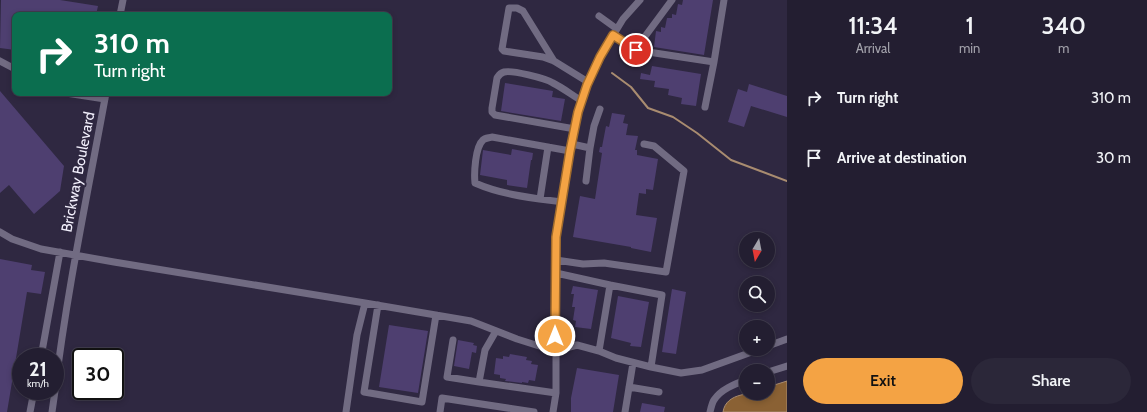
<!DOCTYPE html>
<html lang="en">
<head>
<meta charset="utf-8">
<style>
	body { margin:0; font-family:Cabin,sans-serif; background:#2b2739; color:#f1f3f6; height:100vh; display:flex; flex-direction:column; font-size:15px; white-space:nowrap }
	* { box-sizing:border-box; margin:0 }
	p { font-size:13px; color:#a3a2ab }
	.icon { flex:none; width:22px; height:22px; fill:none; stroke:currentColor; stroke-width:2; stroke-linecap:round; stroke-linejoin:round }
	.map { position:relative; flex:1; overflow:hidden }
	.drawer { display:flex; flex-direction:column; background:#231e31; width:360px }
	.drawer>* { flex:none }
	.top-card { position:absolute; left:12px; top:12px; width:380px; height:84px; border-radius:8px; box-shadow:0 2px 6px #0003,0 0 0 1px #403c4d; background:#0b6e4f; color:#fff; overflow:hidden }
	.needle { width:26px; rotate:190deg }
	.buttons { position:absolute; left:739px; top:232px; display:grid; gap:8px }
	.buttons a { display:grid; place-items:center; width:36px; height:36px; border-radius:50%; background:#231e31; box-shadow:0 2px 6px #0003,0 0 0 1px #403c4d; font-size:20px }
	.speed { position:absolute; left:12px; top:348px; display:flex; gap:8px; font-size:20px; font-weight:700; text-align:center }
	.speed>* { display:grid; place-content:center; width:52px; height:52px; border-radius:50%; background:#231e31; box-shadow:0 2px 6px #0003,0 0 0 1px #403c4d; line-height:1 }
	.speed small { font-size:10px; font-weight:400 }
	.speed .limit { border:2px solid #111; border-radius:6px; background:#fff; color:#111 }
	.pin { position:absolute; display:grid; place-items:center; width:34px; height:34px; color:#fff; margin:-17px; border:2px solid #fff; border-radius:50%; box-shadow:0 1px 4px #0007 }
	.me { position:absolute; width:44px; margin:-22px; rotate:0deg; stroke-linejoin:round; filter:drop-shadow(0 0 3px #0008) }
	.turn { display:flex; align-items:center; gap:14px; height:84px; padding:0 16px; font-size:18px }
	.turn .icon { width:52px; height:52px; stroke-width:2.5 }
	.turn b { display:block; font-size:28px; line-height:34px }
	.eta { display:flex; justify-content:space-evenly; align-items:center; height:68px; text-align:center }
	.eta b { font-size:24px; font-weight:600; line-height:28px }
	.cta { display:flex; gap:8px; margin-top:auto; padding:8px 16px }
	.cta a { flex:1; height:46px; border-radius:24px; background:#f4a344; color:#111; font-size:16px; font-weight:600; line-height:46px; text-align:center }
	.cta a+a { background:#2b2739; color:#f1f3f6 }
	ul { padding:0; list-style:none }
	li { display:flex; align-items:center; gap:12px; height:60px; padding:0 16px }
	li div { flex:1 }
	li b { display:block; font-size:15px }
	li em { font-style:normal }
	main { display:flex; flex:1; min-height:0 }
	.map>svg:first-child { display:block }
	.water { fill:#8a6134; stroke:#a98c70 }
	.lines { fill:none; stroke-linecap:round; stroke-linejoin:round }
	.stream { stroke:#a98c70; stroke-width:2 }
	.building { fill:#4e3f70 }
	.minor { stroke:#716b82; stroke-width:7 }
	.route-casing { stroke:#9f6a2c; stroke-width:10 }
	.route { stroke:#f4a344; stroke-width:7 }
	.labels { text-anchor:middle; stroke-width:4; stroke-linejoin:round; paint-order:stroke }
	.street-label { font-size:15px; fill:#f2effc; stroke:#2f2841 }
</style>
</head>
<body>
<main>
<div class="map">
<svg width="787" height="412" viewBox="0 0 787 412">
	<rect width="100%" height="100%" fill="#2f2841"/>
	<path class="water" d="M787,381V412H723C726,392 753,393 768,393V387Z"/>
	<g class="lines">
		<path class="stream" d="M612,73L631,87L648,108L673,117L697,133L731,160L787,181"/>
	</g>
	<path class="building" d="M1,0H60L98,6L96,15H15V50L0,48Z
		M683,0H713L704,55L654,47L656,31L661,32V27L665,28L667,18H672V14L676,15L678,4L682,5Z
		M652,66L701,74L696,106L681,104L682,98L668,95L669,89L654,87L655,81L640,79L641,73L650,75Z
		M505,83L553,91L552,97L565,99L561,121L501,111Z
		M749,84L787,96V117L751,106L744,127L728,122L738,89L747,92Z
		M0,91L64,166L60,191L34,214L9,185L0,193Z
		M612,113L625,115L623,123L628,124L626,135L638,136L635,150H637V155L658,159L653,190L646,189V194L639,193L636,215L657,218L651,252L631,248V247L573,237L580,196L595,199L602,153L599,152L600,147H602L606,126L609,127Z
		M512,149L533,153L532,160H531L527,188L507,185V180L480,175L483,150L511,155Z
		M0,259L32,265L31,270L45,272L41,294L27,292L7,412H0Z
		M573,286L598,290L591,329L575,327L576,321L573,320L575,307H572L574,294H571Z
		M672,289L686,292L676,354L662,352Z
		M618,296L649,302L641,347L630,346L631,343L611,338Z
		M389,325L428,331L418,393L379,387Z
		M458,340L474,343L473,345L477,346L476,353L472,352L469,369L454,366Z
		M510,354L527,357L526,360L532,361L531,364L538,365L535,381L529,380L528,383L522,382V383L505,381L506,379L500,378V375L494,374L496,358L503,359V356L509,357Z
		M577,368L619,375L613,412H571V398Z
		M642,403L665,407L664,412H640Z"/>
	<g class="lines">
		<path class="minor" d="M120,15L123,0
			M599,16L617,29
			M613,35L635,50L672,0
			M635,50L714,62L705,107
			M0,61L15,69
			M554,61L523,11L517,8H509L502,49L504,51L543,57L554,61L588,82
			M714,62L724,0
			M66,93L105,99
			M575,129L495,115L492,112V108L497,78C499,75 500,73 504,72C512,70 545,78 553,83C563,88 572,95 582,101
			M572,144L590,148L594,126L600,109
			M586,181L590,148
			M540,199L548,147
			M562,202C533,198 502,195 475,183C474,174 475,147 483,140C485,138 489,138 492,137L570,151
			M0,232L12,239L41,249L114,262L365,303
			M556,260L583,264L604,263L666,272L684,171L654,146L644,144
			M378,305L364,392L422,402L436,315
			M453,340L447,377L479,382L485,350L496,331
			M768,346L787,339
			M599,351L616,358L651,367L662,295L610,285
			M41,357L60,252
			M651,367L681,373L702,370L760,349
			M768,372L787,366
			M479,382L556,393
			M629,387L659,392
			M55,390C67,290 88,192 106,93
			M30,412L34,391
			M52,412L55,391
			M346,412L357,335L365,303L471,321L517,339L555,351L577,345L599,351L610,285L556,273
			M440,412L442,398L534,412
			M553,412L556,393V237L570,151L578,112L587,85L600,57L623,19L640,0
			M625,412L633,363
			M710,412C711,408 712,403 714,400C721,389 735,384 746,380"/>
	</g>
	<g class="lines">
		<g class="route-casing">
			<path id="route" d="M555,336L556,237L570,151L578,112L587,85L600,57L613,35L636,50"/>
		</g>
		<use href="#route" class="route"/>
	</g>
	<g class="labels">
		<g class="street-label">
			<text transform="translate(78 172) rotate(-79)" y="5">Brickway Boulevard</text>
		</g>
	</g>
</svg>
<div class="buttons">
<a><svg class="needle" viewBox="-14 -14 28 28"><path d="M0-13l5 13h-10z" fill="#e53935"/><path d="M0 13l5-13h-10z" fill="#a3a2ab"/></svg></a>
<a><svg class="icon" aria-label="search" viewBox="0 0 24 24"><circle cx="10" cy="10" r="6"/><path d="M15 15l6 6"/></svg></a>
<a>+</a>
<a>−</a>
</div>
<div class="speed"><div>21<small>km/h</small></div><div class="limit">30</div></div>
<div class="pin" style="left:636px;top:50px;background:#d93025"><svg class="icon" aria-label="arrive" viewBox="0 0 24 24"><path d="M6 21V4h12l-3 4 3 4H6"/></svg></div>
<svg class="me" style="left:555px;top:336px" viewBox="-20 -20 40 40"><circle r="17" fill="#f4a344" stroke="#fff" stroke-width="3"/><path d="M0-11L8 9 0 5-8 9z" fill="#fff"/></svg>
<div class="top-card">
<div class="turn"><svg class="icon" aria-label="right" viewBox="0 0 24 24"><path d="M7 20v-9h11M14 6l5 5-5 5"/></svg><div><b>310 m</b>Turn right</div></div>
</div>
</div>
<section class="drawer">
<div class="eta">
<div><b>11:34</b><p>Arrival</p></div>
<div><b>1</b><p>min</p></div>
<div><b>340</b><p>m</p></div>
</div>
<ul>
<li><svg class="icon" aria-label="right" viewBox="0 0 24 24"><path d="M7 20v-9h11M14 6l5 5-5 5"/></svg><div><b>Turn right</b></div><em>310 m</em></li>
<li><svg class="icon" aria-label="arrive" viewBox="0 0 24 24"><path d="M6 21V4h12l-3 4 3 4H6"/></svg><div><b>Arrive at destination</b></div><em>30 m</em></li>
</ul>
<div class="cta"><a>Exit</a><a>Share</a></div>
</section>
</main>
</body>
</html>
